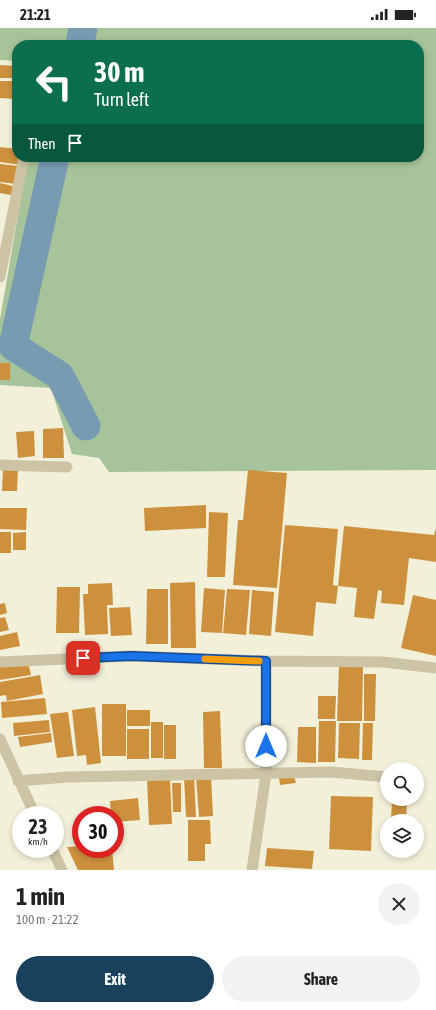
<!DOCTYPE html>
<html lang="en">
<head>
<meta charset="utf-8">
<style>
	body { margin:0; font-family:"Asap Condensed",sans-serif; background:#f2f2f2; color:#222; height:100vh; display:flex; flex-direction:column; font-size:15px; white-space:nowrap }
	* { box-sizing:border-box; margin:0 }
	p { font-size:13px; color:#767676 }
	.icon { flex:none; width:22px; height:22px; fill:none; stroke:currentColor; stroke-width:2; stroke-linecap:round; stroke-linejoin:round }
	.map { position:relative; height:842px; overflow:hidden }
	.panel { display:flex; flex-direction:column; background:#fff; flex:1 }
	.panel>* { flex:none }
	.banner { position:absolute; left:12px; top:12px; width:412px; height:122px; border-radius:16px; box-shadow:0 2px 6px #0003; background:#0b6e4f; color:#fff; overflow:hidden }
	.fabs { position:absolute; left:380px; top:734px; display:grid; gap:8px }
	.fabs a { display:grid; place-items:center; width:44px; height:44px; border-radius:50%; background:#fff; box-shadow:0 2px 6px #0003; font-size:20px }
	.speed { position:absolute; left:12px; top:778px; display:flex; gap:8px; font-size:20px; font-weight:700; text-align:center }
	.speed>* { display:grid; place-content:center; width:52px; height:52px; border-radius:50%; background:#fff; box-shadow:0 2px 6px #0003; line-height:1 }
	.speed small { font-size:10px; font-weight:400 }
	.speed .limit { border:6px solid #d22; background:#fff; color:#111 }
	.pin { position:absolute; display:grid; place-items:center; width:34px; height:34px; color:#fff; margin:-17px; border-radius:8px; box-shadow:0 2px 6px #0006 }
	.me { position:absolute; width:44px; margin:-22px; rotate:0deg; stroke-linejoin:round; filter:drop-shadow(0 0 3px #0008) }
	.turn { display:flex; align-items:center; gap:14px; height:84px; padding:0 16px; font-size:18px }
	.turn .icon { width:52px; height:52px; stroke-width:2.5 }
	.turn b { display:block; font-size:28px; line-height:34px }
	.then { display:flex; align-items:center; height:38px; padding:0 16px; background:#0003; gap:8px; font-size:15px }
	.round { display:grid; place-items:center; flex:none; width:42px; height:42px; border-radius:21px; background:#f2f2f2 }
	.head { display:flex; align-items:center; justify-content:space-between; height:68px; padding:0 16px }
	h1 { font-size:24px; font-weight:700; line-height:30px }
	.primary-button { display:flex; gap:8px; margin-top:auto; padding:8px 16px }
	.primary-button a { flex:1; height:46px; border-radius:24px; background:#1a415b; color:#fff; font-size:16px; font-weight:700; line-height:46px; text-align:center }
	.primary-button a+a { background:#f2f2f2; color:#222 }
	.status { display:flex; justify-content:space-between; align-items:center; height:28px; padding:0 20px; background:#fff; direction:ltr }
	.status svg { height:11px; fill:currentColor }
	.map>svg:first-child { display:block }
	.green { fill:#a7c399 }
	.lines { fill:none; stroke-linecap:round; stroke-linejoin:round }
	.river { stroke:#779cb2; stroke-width:29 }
	.building { fill:#cd913e }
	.minor { stroke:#ccc4a5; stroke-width:11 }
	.route-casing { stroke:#114b97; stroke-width:10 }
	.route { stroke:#1a73e8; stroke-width:7 }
	.slow { stroke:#f59e0b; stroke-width:7 }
</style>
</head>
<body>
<div class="status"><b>21:21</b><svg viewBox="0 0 49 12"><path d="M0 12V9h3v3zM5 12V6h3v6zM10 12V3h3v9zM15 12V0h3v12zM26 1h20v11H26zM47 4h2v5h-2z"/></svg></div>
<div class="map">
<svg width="436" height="842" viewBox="0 0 436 842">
	<rect width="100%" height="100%" fill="#f3f0da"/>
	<path class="green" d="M0,0H436V442L109,444L99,430L72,426L51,360L0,357V291L28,129H419V17H17V33L0,32Z"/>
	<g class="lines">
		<path class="river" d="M80,17L83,0
			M55,129L13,318L60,348L86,398"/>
	</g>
	<path class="building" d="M0,37L17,38V50H0Z
		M0,53H17V71L0,70Z
		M0,119L17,121V129H22L21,137L0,134Z
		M0,136L18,138L16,156L0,154Z
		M0,155L17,159L16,168L0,165Z
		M0,335H10V352H0Z
		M63,400L64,430H43V401Z
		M34,403L35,428L18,430L16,404Z
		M3,441L18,442L17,463H2Z
		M248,442L287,445L277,560L233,557L238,492H243Z
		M206,477V500L145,503L144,480Z
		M0,480H27L26,502L0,501Z
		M209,484L228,485L225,549H207Z
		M285,497L338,501L333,557L338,558L336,576L316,574L313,608L275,604Z
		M344,498L434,507L436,500V534L409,530L404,577L381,575L382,563L378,562L374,591L354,589L357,560L338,558Z
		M0,504H11V525H0Z
		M26,504V522H13V505Z
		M195,554L196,620H171L170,555Z
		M112,555L113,577H107L108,606L85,607L83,566H88V556Z
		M57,559H80L79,605H56Z
		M204,560L225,562L222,605L201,604Z
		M147,561H168V616H146Z
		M227,561L250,562L246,607L223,605Z
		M252,562L274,564L271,608L249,606Z
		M413,567L436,572V628L401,620Z
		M5,575L7,585L0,587V576Z
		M130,579L132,607L111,608L109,580Z
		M5,589L9,602L0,604V590Z
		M17,604L20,618L0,622V608Z
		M28,634L31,647L0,652V638Z
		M339,637H363L362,693H337Z
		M364,646H376L375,693H364Z
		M40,647L43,666L7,673L6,667L0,668V654Z
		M318,668H336L335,691H318Z
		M45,670L47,686L2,690L1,674Z
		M102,676H126V728H102Z
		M95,679L101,735L87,737L86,727L77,728L72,682Z
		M127,682H150V698H127Z
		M220,683L222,740H204L203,684Z
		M68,684L74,728L57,730L50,686Z
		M49,692L50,704L14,708L13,695Z
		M319,693H336L335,734H318Z
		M151,694H163V730H151Z
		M339,695H360L359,731L338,730Z
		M363,695H373L372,732H362Z
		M164,697H176V731H164Z
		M298,699H316V735L297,734Z
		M127,701H149V731H127Z
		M51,705L52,714L20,719L18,709Z
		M194,748L196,789H186L184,749Z
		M211,748L213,788L199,789L196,749Z
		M294,748L296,755L280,757L279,750Z
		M147,751H170L172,796L149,797Z
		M172,755H181V784H173Z
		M331,768L373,769L371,823L329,821Z
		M138,770L140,792L115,794V787H111L110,773Z
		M392,771H407L406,793H391Z
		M188,792H210L211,816H205V833H188Z
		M81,818V821H112L114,842H78L67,819Z
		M267,820L314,823L312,841L265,838Z"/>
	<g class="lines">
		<path class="minor" d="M0,249L24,129
			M0,437L67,439
			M0,634L131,628L266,633L383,634L436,640
			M0,711L35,787
			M18,753L68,749L332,744L387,749
			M52,821L62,842
			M252,842L266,746V633"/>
	</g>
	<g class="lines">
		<g class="route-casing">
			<path id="route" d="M83,630L131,628L266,633V718"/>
		</g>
		<use href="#route" class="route"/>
		<path class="slow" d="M205,631L259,633"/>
	</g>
</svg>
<div class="fabs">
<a><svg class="icon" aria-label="search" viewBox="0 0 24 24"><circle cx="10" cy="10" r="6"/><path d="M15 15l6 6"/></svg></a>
<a><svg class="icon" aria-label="layers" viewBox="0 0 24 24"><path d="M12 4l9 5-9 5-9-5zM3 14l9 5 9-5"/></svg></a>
</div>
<div class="speed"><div>23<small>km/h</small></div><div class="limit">30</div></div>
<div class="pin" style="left:83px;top:630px;background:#d93025"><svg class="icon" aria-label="arrive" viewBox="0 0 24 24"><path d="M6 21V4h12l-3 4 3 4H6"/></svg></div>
<svg class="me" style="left:266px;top:718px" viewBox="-20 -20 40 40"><circle r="19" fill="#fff"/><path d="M0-13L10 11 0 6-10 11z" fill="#1a73e8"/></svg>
<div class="banner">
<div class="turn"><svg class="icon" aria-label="left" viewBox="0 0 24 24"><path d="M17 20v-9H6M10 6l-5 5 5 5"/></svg><div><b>30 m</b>Turn left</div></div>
<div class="then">Then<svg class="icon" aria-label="arrive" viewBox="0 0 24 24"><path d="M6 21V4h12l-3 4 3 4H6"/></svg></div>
</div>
</div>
<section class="panel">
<div class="head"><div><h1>1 min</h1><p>100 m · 21:22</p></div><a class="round"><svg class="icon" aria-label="close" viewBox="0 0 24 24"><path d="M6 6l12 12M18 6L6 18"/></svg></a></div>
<div class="primary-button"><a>Exit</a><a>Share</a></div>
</section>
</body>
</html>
